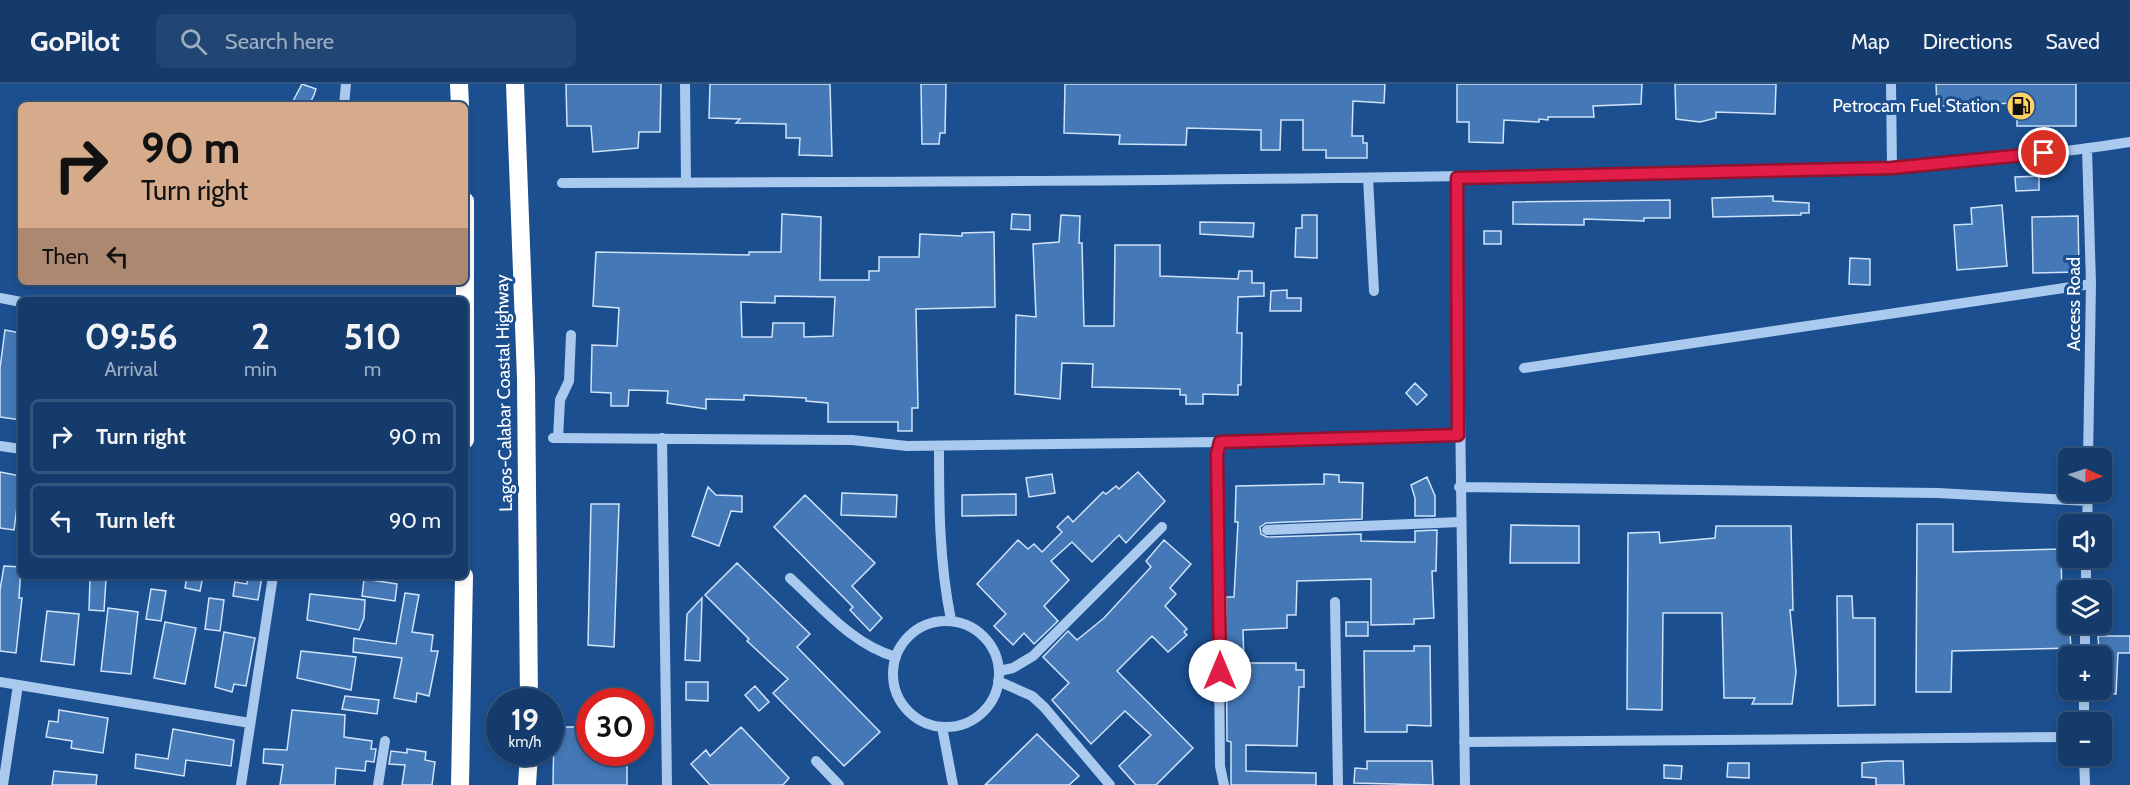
<!DOCTYPE html>
<html lang="en">
<head>
<meta charset="utf-8">
<style>
	body { margin:0; font-family:Cabin,sans-serif; background:#214673; color:#f1f3f6; height:100vh; display:flex; flex-direction:column; font-size:22px; white-space:nowrap }
	* { box-sizing:border-box; margin:0 }
	p { font-size:20px; color:#9dadc1 }
	.icon { flex:none; width:33px; height:33px; fill:none; stroke:currentColor; stroke-width:2; stroke-linecap:round; stroke-linejoin:round }
	.map { position:relative; flex:1; overflow:hidden }
	.sheet { position:absolute; left:18px; top:213px; width:450px; height:282px; display:flex; flex-direction:column; background:#143b6b; border-radius:9px; box-shadow:0 3px 9px #0003,0 0 0 2px #33557e }
	.sheet>* { flex:none }
	.banner { position:absolute; left:18px; top:18px; width:450px; height:183px; border-radius:9px; box-shadow:0 3px 9px #0003,0 0 0 2px #33557e; background:#d6ab8b; color:#111; overflow:hidden }
	.needle { width:39px; rotate:93deg }
	.controls { position:absolute; left:2058px; top:364px; display:grid; gap:12px }
	.controls a { display:grid; place-items:center; width:54px; height:54px; border-radius:9px; background:#143b6b; box-shadow:0 3px 9px #0003,0 0 0 2px #33557e; font-size:30px }
	.speed { position:absolute; left:486px; top:604px; display:flex; gap:12px; font-size:30px; font-weight:700; text-align:center }
	.speed>* { display:grid; place-content:center; width:78px; height:78px; border-radius:50%; background:#143b6b; box-shadow:0 3px 9px #0003,0 0 0 2px #33557e; line-height:1 }
	.speed small { font-size:15px; font-weight:400 }
	.speed .limit { border:9px solid #d22; background:#fff; color:#111 }
	.pin { position:absolute; display:grid; place-items:center; width:51px; height:51px; color:#fff; margin:-26px; border:3px solid #fff; border-radius:50%; box-shadow:0 2px 6px #0007 }
	.me { position:absolute; width:66px; margin:-33px; rotate:0deg; stroke-linejoin:round; filter:drop-shadow(0 0 4px #0008) }
	.turn { display:flex; align-items:center; gap:21px; height:126px; padding:0 24px; font-size:27px }
	.turn .icon { width:78px; height:78px; stroke-width:2.5 }
	.turn b { display:block; font-size:42px; line-height:51px }
	.then { display:flex; align-items:center; height:57px; padding:0 24px; background:#0003; gap:12px; font-size:22px }
	.eta { display:flex; justify-content:space-evenly; align-items:center; height:102px; text-align:center }
	.eta b { font-size:36px; font-weight:800; line-height:42px }
	ul { padding:0; list-style:none }
	li { display:flex; align-items:center; gap:18px; height:75px; margin:0 12px 9px; padding:0 12px; border:3px solid #33557e; border-radius:9px }
	li div { flex:1 }
	li b { display:block; font-size:22px }
	li em { font-style:normal }
	header { display:flex; align-items:center; gap:36px; box-sizing:border-box; height:84px; padding:0 30px; background:#143b6b; border-bottom:2px solid #33557e }
	header strong { font-size:28px }
	nav { display:flex; gap:33px; margin-inline-start:auto; font-size:21px }
	.search { width:420px; height:54px; background:#214673; display:flex; align-items:center; gap:15px; box-sizing:border-box; padding:0 21px; border-radius:9px; color:#9dadc1; font-size:22px }
	.map>svg:first-child { display:block }
	.building { fill:#4478b7; stroke:#cfe3fa; stroke-width:1.5; fill-rule:evenodd }
	.lines { fill:none; stroke-linecap:round; stroke-linejoin:round }
	.minor { stroke:#a9c9ee; stroke-width:10 }
	.highway { stroke:#fff; stroke-width:18 }
	.route-casing { stroke:#92132f; stroke-width:15 }
	.route { stroke:#e11d48; stroke-width:10 }
	.labels { text-anchor:middle; stroke-width:6; stroke-linejoin:round; paint-order:stroke }
	.poi-label { font-size:18px; fill:#fff; stroke:#1b4f8f; text-anchor:end }
	.street-label { font-size:18px; fill:#fff; stroke:#1b4f8f }
</style>
</head>
<body>
<header>
<strong>GoPilot</strong>
<div class="search"><svg class="icon" aria-label="search" viewBox="0 0 24 24"><circle cx="10" cy="10" r="6"/><path d="M15 15l6 6"/></svg>Search here</div>
<nav><a>Map</a><a>Directions</a><a>Saved</a></nav>
</header>
<div class="map">
<svg width="2130" height="701" viewBox="0 0 2130 701">
	<rect width="100%" height="100%" fill="#1b4f8f"/>
	<path class="building" d="M302,0L316,5L314,11L309,21H291Z
		M566,0H661L660,48H639L638,64L593,68L591,42H567Z
		M710,0H830L832,72L799,71L800,54H786V40L736,39L740,35L709,34Z
		M921,0H946L945,49H940L939,60H922Z
		M1065,0H1385L1384,19L1353,17L1352,52H1363V59H1367V74H1326V66H1303V36H1281L1280,66H1261V46L1187,44L1186,61L1119,60L1120,51L1064,49Z
		M1457,0H1642L1641,20L1593,22L1594,33H1548V36L1539,35V38L1504,36L1503,59L1469,58V38H1457Z
		M1675,0H1776L1775,30L1716,28V34L1700,38L1676,35Z
		M1936,0H2076V42H2017V19L1937,22Z
		M2039,92V106L2016,107L2015,93Z
		M1773,112V117L1809,119V129H1801V131L1713,133L1712,114Z
		M1670,116V134H1644V137L1584,135V141L1513,140V118Z
		M2002,121L2007,182L1957,186L1954,141L1972,140L1971,124Z
		M782,130L821,133L820,196H869V187H879V173H919L920,150L962,152V149L994,148L995,223L916,225L918,324H912V347H898V338H828V319L806,317V314L744,311V316L706,315V325L667,319L668,307L629,306L628,322H611V309L591,308L592,261L617,262L619,224L593,222L596,168L749,171V168H781ZM775,212L835,213L833,252L804,253V239H773L772,253H742L741,218L775,219Z
		M1012,130L1030,131V146L1011,145Z
		M1061,131L1080,132L1079,159H1082L1084,242H1114L1115,161H1160V192L1238,195L1239,187H1252V199H1264V212L1238,213L1237,249H1242L1241,301H1238V311L1203,310V320H1186V311H1180V305L1092,303L1093,280L1062,279L1060,315L1015,310L1016,231L1036,233L1033,160L1059,158Z
		M1302,131H1317V174L1295,173L1296,144H1302Z
		M2078,132L2079,188L2033,189L2032,133Z
		M1200,138L1254,139L1253,153L1200,150Z
		M1484,147H1501V160H1484Z
		M1850,174L1870,175V201L1849,200Z
		M1287,206V214H1301V227H1270L1271,207Z
		M5,246L21,249V336L0,333V284Z
		M1415,299L1427,311L1417,321L1406,309Z
		M0,388L21,392L14,446L0,444Z
		M1138,388L1165,417L1126,459L1119,451L1092,478L1072,458L1051,477L1069,496L1044,522L1058,537L1034,560L1024,549L1013,561L994,542L1006,530L977,500L1018,456L1028,465L1034,460L1042,468L1062,448L1057,443L1068,432L1073,438L1103,408L1106,410L1116,402L1119,405Z
		M1052,390L1055,409L1029,413L1026,394Z
		M1324,390L1339,391V398L1363,399L1362,435L1266,439L1260,443L1261,450L1267,453L1361,450V457L1406,458H1415V447L1437,446L1436,487H1432L1434,534L1414,535V540L1371,541V495L1297,497L1296,531H1287V544L1243,546L1244,579H1296V586H1304V603H1299L1297,662L1246,661V687L1316,689V701H1231V658L1227,657L1226,513H1234L1238,438H1235L1236,402L1324,400Z
		M1427,393L1435,412V432H1415V414L1411,401Z
		M708,403L716,411L742,412V428L731,427L719,462L692,452Z
		M842,409L897,411L896,433L841,431Z
		M1016,410V431L962,432V411Z
		M805,411L875,479L852,502L882,534L870,547L850,526L853,523L774,443Z
		M591,420H619L614,563L588,561Z
		M1917,440H1953V468L2061,465L2062,521H2068L2071,564L1952,567L1951,608H1916Z
		M1511,441L1579,442V479H1510Z
		M1716,442H1791L1793,526H1790L1796,588L1792,620H1752L1755,614H1724L1722,529H1663L1662,626L1627,625L1628,449L1659,448L1660,459L1715,454Z
		M1164,456L1191,480L1170,504L1176,510L1165,522L1187,545L1184,548L1187,551L1168,568L1152,552L1117,587L1193,664L1156,701H1136L1119,682L1151,651L1125,627L1091,660L1052,616L1069,599L1043,573L1068,547L1077,556L1104,534L1151,483L1146,477Z
		M737,479L810,550L797,563L880,648L844,682L773,609L788,595L747,557L749,555L705,511Z
		M4,482L21,483L19,514H22L16,569L0,567V506Z
		M187,492H203L200,507L185,504Z
		M248,492H262L258,516L233,512L235,498L247,500Z
		M90,494L106,495L104,527L89,526Z
		M364,495L397,500L395,517L362,512Z
		M151,505L166,507L161,537L146,535Z
		M405,509L419,511L412,548L433,551L431,567H438L429,612L417,609L416,618L394,614L402,574L353,568L354,554L396,560Z
		M310,510L365,516L364,534L359,546L307,536Z
		M1837,512H1852L1853,534H1875V621L1838,622Z
		M209,514L224,516L220,547L205,545Z
		M702,514L700,577L685,576L687,530Z
		M108,524L138,528L131,590L101,587Z
		M47,527L79,530L74,581L41,577Z
		M165,538L196,544L185,600L154,594Z
		M1346,538H1368V552H1346Z
		M224,548L255,554L246,602L234,600L232,608L215,603Z
		M2098,552H2130V569H2118L2116,610L2102,609Z
		M1414,562H1430L1431,642L1407,641V648H1365L1364,567H1414Z
		M301,567L356,573L351,606L297,594Z
		M686,598H708V617L686,616Z
		M755,602L769,618L759,627L745,611Z
		M345,612L379,616L377,630L342,625Z
		M59,626L108,634L103,669L71,664L72,657L46,653L49,637L58,638Z
		M292,626L345,631L344,653L372,657L371,665H376L374,678L366,677L365,687L336,684L335,701H280L283,681L263,679L264,665L287,666Z
		M576,639H590V669H627V701H553L554,643H576Z
		M741,643L789,694L783,701H710L691,680L706,666L710,672Z
		M173,645L234,656L231,682L186,676L184,692L135,684L136,670L168,675Z
		M1037,650L1079,692L1069,701H985Z
		M407,665L426,668L425,676L435,678L432,701H402L405,681L389,680L391,667L407,669Z
		M1367,677H1432L1433,701L1354,699L1355,684L1367,685Z
		M1885,677H1903L1904,701H1876V694L1862,693V679Z
		M1728,679H1749V694L1727,693Z
		M1664,681L1682,682L1681,695L1664,694Z
		M54,687L97,691L96,701H52Z"/>
	<g class="lines">
		<path class="minor" d="M685,0L686,98
			M1891,0L1892,84
			M344,21L346,0
			M2087,64L2091,200L2088,375
			M1368,94L1374,207
			M1457,94L1465,701
			M562,99C883,98 1204,97 1524,91C1726,87 1930,90 2130,58
			M0,214L21,218
			M1524,284L2091,200
			M553,354L852,356L907,362L1220,358L1458,351
			M558,354L560,316L569,297L571,251
			M662,354L667,701
			M1220,358L1217,370L1220,682L1224,701
			M0,362L21,365
			M939,362C939,422 939,476 951,536
			M1459,403L1938,409L2087,417
			M2087,441L2088,408
			M1267,446L1460,438
			M790,494C822,523 853,561 896,573
			M2086,507V474
			M1335,518L1338,701
			M893 590a53 53 0 1 1 106 0a53 53 0 1 1-106 0Z
			M2085,573V540
			M999,587L1013,584L1033,572L1162,443
			M998,597L1032,612L1044,623L1110,701
			M0,598L250,639
			M2084,639V606
			M942,643L953,701
			M1464,658L2068,653
			M2084,672L2085,701
			M816,677L839,701
			M3,701L18,601
			M241,701L273,492
			M378,701L385,657"/>
		<path class="highway" d="M459,0L460,21
			M515,0L526,295L529,618
			M465,117V356
			M460,701L464,492
			M527,701L529,669"/>
	</g>
	<g class="lines">
		<g class="route-casing">
			<path id="route" d="M1220,587L1217,370L1220,358L1458,351L1457,94L1892,84L2044,69"/>
		</g>
		<use href="#route" class="route"/>
	</g>
	<defs>
		<g id="fuel-disc" transform="scale(1.5)"><circle r="9.5" fill="#ffd166" stroke="#1b4f8f"/><path d="M-5.5-6h7V0h2V4h1.3V-2.5L3-4.5l.8-.8L6-3V5H2.5V1h-1V6h-7ZM-4.2-4.7v3.2H.2V-4.7Z" fill="#111"/></g>
	</defs>
	<g fill-rule="evenodd">
		<use href="#fuel-disc" x="2021" y="22"/>
	</g>
	<g class="labels">
		<g class="poi-label">
			<text x="2000" y="28">Petrocam Fuel Station</text>
		</g>
		<g class="street-label">
			<text transform="translate(2074 220) rotate(-90)" y="6">Access Road</text>
			<text transform="translate(504 309) rotate(-91)" y="6">Lagos-Calabar Coastal Highway</text>
		</g>
	</g>
</svg>
<div class="controls">
<a><svg class="needle" viewBox="-14 -14 28 28"><path d="M0-13l5 13h-10z" fill="#e53935"/><path d="M0 13l5-13h-10z" fill="#9dadc1"/></svg></a>
<a><svg class="icon" aria-label="sound" viewBox="0 0 24 24"><path d="M4 9h4l5-4v14l-5-4H4zM17 9q2 3 0 6"/></svg></a>
<a><svg class="icon" aria-label="layers" viewBox="0 0 24 24"><path d="M12 4l9 5-9 5-9-5zM3 14l9 5 9-5"/></svg></a>
<a>+</a>
<a>−</a>
</div>
<div class="speed"><div>19<small>km/h</small></div><div class="limit">30</div></div>
<div class="pin" style="left:2044px;top:69px;background:#d93025"><svg class="icon" aria-label="arrive" viewBox="0 0 24 24"><path d="M6 21V4h12l-3 4 3 4H6"/></svg></div>
<svg class="me" style="left:1220px;top:587px" viewBox="-20 -20 40 40"><circle r="19" fill="#fff"/><path d="M0-13L10 11 0 6-10 11z" fill="#e11d48"/></svg>
<div class="banner">
<div class="turn"><svg class="icon" aria-label="right" viewBox="0 0 24 24"><path d="M7 20v-9h11M14 6l5 5-5 5"/></svg><div><b>90 m</b>Turn right</div></div>
<div class="then">Then<svg class="icon" aria-label="left" viewBox="0 0 24 24"><path d="M17 20v-9H6M10 6l-5 5 5 5"/></svg></div>
</div>
<section class="sheet">
<div class="eta">
<div><b>09:56</b><p>Arrival</p></div>
<div><b>2</b><p>min</p></div>
<div><b>510</b><p>m</p></div>
</div>
<ul>
<li><svg class="icon" aria-label="right" viewBox="0 0 24 24"><path d="M7 20v-9h11M14 6l5 5-5 5"/></svg><div><b>Turn right</b></div><em>90 m</em></li>
<li><svg class="icon" aria-label="left" viewBox="0 0 24 24"><path d="M17 20v-9H6M10 6l-5 5 5 5"/></svg><div><b>Turn left</b></div><em>90 m</em></li>
</ul>
</section>
</div>
</body>
</html>
